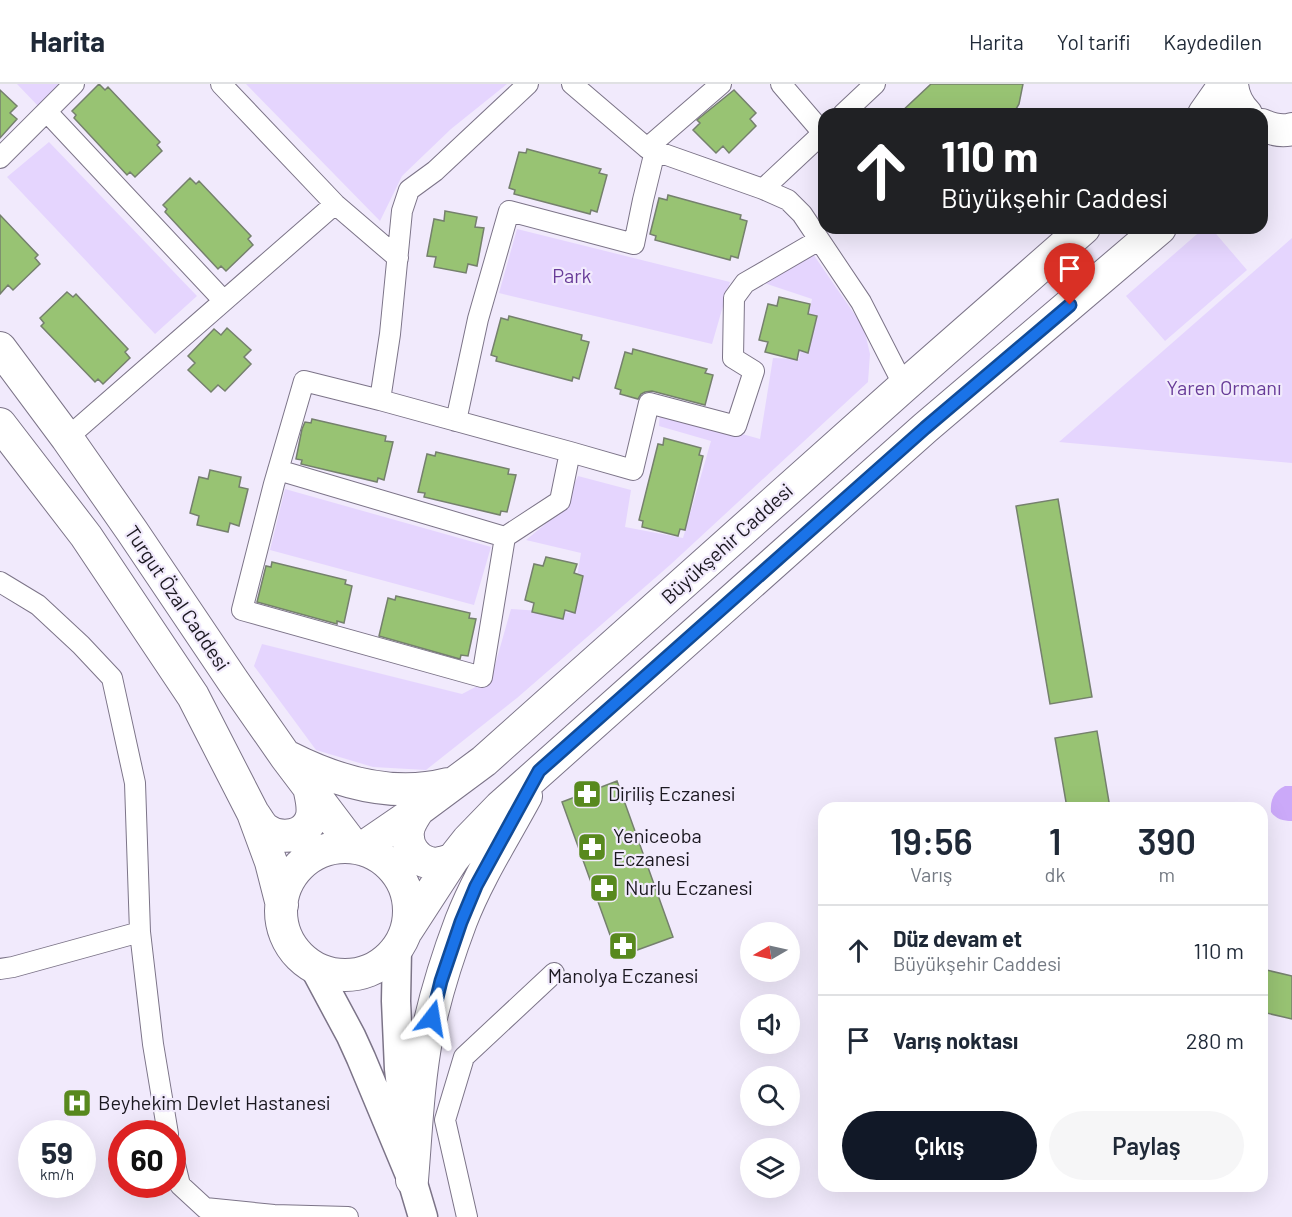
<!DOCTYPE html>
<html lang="tr">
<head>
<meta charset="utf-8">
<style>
	body { margin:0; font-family:Barlow,sans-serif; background:#f6f6f7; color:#1f2937; height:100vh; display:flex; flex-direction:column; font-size:22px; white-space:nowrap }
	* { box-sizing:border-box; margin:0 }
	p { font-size:20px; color:#747a83 }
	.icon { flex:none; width:33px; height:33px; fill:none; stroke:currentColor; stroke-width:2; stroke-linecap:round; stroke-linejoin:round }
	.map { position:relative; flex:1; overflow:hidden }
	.panel { position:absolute; left:818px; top:718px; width:450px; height:390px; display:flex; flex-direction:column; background:#fff; border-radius:18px; box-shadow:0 6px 24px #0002 }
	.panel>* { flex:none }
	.hud { position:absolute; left:818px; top:24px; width:450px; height:126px; border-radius:18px; box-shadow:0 6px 24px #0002; background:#202124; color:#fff; overflow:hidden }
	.needle { width:39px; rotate:261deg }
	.buttons { position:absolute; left:740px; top:838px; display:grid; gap:12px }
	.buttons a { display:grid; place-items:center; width:60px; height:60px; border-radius:50%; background:#fff; box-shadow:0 6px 24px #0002; font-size:30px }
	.speed { position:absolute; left:18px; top:1036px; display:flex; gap:12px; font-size:30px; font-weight:700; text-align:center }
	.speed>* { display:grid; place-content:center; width:78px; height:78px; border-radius:50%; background:#fff; box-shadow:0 6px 24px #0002; line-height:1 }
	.speed small { font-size:15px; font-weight:400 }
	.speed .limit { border:9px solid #d22; background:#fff; color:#111 }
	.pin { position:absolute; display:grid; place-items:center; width:51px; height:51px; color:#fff; margin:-62px -26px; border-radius:50% 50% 50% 0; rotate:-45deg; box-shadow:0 0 6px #0007 }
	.pin .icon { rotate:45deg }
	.me { position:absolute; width:66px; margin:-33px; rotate:14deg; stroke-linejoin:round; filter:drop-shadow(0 0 4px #0008) }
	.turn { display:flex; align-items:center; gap:21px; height:126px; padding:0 24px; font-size:27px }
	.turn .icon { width:78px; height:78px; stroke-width:2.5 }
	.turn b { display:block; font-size:42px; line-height:51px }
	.eta { display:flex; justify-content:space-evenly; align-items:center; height:102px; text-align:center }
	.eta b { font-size:36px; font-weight:600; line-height:42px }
	.cta { display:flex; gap:12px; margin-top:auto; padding:12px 24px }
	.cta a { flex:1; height:69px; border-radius:36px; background:#111827; color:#fff; font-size:24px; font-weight:600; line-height:69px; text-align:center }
	.cta a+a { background:#f6f6f7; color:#1f2937 }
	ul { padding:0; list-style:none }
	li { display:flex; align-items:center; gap:18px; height:90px; padding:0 24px; border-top:2px solid #e0e1e3 }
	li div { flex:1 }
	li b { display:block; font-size:22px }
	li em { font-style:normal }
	header { display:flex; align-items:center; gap:36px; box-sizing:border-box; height:84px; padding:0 30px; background:#fff; border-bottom:2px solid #e0e1e3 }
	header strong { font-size:28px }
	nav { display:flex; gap:33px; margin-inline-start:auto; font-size:21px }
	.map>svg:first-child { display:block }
	.green { fill:#e5d5fe }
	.water { fill:#cba9f9 }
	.building { fill:#98c373; stroke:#75806d; stroke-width:1.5 }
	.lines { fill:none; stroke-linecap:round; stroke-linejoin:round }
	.street-casing { stroke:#7c7488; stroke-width:22 }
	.secondary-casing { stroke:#7c7488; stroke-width:31 }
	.primary-casing { stroke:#7c7488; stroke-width:34 }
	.street { stroke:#fff; stroke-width:20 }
	.secondary { stroke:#fff; stroke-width:28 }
	.primary { stroke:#fff; stroke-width:32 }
	.route-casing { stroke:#114b97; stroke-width:15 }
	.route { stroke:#1a73e8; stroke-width:10 }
	.labels { text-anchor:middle; stroke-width:4.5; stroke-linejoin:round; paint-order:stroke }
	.park-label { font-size:20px; fill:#683c98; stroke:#f1eafc }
	.street-label { font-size:20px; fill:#1b1820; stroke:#f1eafc }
	.poi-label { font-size:20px; fill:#1b1820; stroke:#f1eafc; text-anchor:start }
</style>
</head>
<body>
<header>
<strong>Harita</strong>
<nav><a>Harita</a><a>Yol tarifi</a><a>Kaydedilen</a></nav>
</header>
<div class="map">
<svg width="1292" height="1133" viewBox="0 0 1292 1133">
	<rect width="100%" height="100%" fill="#f1eafc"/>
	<path class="green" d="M17,0H63L40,24Z
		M246,0H507L451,45L402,92L380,137Z
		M49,58L197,212L155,250L7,93Z
		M1204,144H1211L1247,186L1165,257L1126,212Z
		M517,145L730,198L712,260L499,209Z
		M1292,154V379L1059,358Z
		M811,167L864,244L870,270L868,298L670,481L517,614L426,686L373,683L316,666L254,582L262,560L462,610L491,595L511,525L571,529L581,469L526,456L561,427L578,392L631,406L625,443L683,454L711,357L659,342L660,327L760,355L773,274L799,275L812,215L764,199Z
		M285,405L491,463L474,521L270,466Z"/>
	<path class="water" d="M1285,702H1292V737C1283,737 1276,735 1271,728C1270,716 1274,707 1285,702Z"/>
	<path class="building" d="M99,0L105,6L108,3L160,58L157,61L162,67L135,93L130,88L127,91L74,34L76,31L72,27Z
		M931,0H1023L1019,20L1013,30H899Z
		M0,6L17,22L10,29L17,35L0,54Z
		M734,6L756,29L750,35L756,42L729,69L723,62L716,69L693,46L700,39L697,36Z
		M527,65L601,85L599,89L607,91L597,128L591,126L590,130L514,110L515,106L509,104L519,68L526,69Z
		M190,94L196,100L199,97L251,152L248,155L253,161L226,187L221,182L218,185L165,128L167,125L163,121Z
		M668,111L741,131L740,135L747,137L738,174L731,172L730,176L655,156L656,152L650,150L659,114L667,116Z
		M445,127L477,133L475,143L484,144L477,182L468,180L466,189L434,183L436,173L427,172L434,135L444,137Z
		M0,131L38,171L35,174L40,180L13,206L8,201L0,210Z
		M67,208L73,213L76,210L128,265L125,268L130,274L103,300L98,295L95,298L41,242L44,239L40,234Z
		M779,213L810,220L808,230L817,232L808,269L799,266L797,276L765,268L768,258L759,256L768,220L777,222Z
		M509,232L582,251L581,256L589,258L579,295L573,293L572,297L496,277L497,273L491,271L501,234L508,236Z
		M227,244L251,266L244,273L251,280L225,307L218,301L211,308L188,286L195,279L188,272L214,245L221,251Z
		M633,265L707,285L705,289L713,291L705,321L652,307L645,308L641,310L638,315L620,310L621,306L615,304L625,268L632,270Z
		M312,335L386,352L385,357L393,358L384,396L378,394L377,398L301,380L302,376L296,375L302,345L305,338L311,339Z
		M664,354L701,364L699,371L703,372L685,446L680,445L678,452L642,443L643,437L639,436L658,360L663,361Z
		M436,368L509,385L508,390L516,391L507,428L501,427L500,431L424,413L425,409L418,408L427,370L435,372Z
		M210,386L241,393L239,403L248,405L239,442L230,439L228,448L197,441L199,432L190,429L199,393L208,395Z
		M1058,415L1092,613L1050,620L1016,422Z
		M546,473L577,480L574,489L583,492L575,529L565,526L563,535L532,528L534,519L525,516L534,480L543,482Z
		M272,478L346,496L345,500L352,502L344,539L337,537V540L257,518L266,482L271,483Z
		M396,512L470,529L469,534L476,535L468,572L461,571L460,575L379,552L388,514L395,516Z
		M1097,647L1110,724H1067L1055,654Z
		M617,697L673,853L618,873L562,718Z
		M1262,885L1292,892V935L1262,928Z"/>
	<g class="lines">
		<g class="street-casing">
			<path id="street" d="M221,0L335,120L398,174
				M528,0L435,87L409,106L402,127L390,250L380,316L570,368L633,386L649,319L736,342L754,287L733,274L734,214L745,199L819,156
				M572,0L647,64L763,105L788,116L802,130L861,218L904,302
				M781,0L823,49
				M47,28L223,216
				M843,30L875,0
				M647,64L721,0
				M0,74L74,0
				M763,105L824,48
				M380,316L304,297L274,400L242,526L482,593L505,453L560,417L570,368
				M456,337L478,235L509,127L634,160L643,116L655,67
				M67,354L335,120
				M278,386L505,453
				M0,498L38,521L81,561L112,594L135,699L140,848L153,960L168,1050
				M0,885L13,883L140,848
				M172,1068L180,1101L205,1124L274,1131L348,1133
				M467,1133L445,1036L464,973L554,889"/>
		</g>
		<g class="secondary-casing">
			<path id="secondary" d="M397,865L396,917L399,985L407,1055
				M314,883L351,952L361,974L412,1096L423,1133"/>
		</g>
		<g class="primary-casing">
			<path id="primary" d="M1232,0C1233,12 1238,22 1246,30
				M1204,30L1225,0
				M1262,41C1271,45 1282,48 1292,45
				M0,264L67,354L132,447L233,597L286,673L354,763
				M0,340L86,452L193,612L253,729L271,778L282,821
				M288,673C337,698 394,714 448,700
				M418,726C414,733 409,739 408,747C406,762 416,776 430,779C438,781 446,778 453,775
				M253,729C257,734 260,741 265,745C281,757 307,753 312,732C314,722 311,713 309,703
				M281 827a64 64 0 1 1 128 0a64 64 0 1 1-128 0Z
				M361,765L418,726L484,677L904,302L1084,144
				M407,846L453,775L468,756L500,723L925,344L1160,144
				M412,1096C416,1048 418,998 427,951C435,913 447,874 461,837C478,793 504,753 526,712"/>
		</g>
		<use href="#street" class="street"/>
		<use href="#secondary" class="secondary"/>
		<use href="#primary" class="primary"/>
	</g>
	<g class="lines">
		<g class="route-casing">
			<path id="route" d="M432,934L441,897L461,838L476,802L539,687L925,344L1070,221"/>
		</g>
		<use href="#route" class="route"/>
	</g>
	<defs>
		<g id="pharmacy-square" transform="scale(1.5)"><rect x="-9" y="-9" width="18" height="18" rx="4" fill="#58891e" stroke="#f1eafc"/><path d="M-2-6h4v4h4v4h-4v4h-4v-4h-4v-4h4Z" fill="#fff"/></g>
		<g id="hospital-square" transform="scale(1.5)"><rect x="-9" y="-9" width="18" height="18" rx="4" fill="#58891e" stroke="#f1eafc"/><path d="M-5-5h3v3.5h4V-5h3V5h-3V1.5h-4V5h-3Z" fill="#fff"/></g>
	</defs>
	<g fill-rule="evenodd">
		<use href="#pharmacy-square" x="587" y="710"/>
		<use href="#pharmacy-square" x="592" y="763"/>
		<use href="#pharmacy-square" x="604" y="804"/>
		<use href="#pharmacy-square" x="623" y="862"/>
		<use href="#hospital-square" x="77" y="1019"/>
	</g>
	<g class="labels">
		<g class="park-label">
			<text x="572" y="199">Park</text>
			<text x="1224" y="311">Yaren Ormanı</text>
		</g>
		<g class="street-label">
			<text transform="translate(727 460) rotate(-42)" y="7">Büyükşehir Caddesi</text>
			<text transform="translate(177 514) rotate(56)" y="7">Turgut Özal Caddesi</text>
		</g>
		<g class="poi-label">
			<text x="608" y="717">Diriliş Eczanesi</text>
			<text x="613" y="759">Yeniceoba<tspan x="613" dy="23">Eczanesi</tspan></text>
			<text x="625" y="811">Nurlu Eczanesi</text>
			<text x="623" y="899" text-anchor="middle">Manolya Eczanesi</text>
			<text x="98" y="1026">Beyhekim Devlet Hastanesi</text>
		</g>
	</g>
</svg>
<div class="buttons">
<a><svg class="needle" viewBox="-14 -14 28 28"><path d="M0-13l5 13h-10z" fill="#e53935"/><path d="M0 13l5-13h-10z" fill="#747a83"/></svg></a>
<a><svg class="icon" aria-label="sound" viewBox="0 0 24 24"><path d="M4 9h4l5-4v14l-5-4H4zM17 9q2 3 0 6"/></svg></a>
<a><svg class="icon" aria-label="search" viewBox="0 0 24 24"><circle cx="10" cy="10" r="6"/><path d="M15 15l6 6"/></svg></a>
<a><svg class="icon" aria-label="layers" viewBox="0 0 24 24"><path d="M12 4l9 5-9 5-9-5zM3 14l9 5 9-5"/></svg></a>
</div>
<div class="speed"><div>59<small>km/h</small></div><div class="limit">60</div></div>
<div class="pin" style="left:1070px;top:221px;background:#d93025"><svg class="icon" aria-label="arrive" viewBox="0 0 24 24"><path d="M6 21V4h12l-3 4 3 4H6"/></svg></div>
<svg class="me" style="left:432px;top:934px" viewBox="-20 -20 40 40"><path d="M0-17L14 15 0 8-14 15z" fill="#1a73e8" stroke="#fff" stroke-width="4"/></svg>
<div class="hud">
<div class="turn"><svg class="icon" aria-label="ahead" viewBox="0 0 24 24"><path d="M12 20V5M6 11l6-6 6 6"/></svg><div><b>110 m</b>Büyükşehir Caddesi</div></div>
</div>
<section class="panel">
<div class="eta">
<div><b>19:56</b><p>Varış</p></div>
<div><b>1</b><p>dk</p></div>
<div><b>390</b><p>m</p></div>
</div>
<ul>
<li><svg class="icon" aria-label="ahead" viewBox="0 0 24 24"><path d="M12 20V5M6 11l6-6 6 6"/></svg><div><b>Düz devam et</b><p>Büyükşehir Caddesi</p></div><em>110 m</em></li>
<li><svg class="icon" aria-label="arrive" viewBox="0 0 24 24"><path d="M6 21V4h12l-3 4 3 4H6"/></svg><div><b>Varış noktası</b></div><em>280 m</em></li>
</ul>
<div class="cta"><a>Çıkış</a><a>Paylaş</a></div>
</section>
</div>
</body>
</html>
